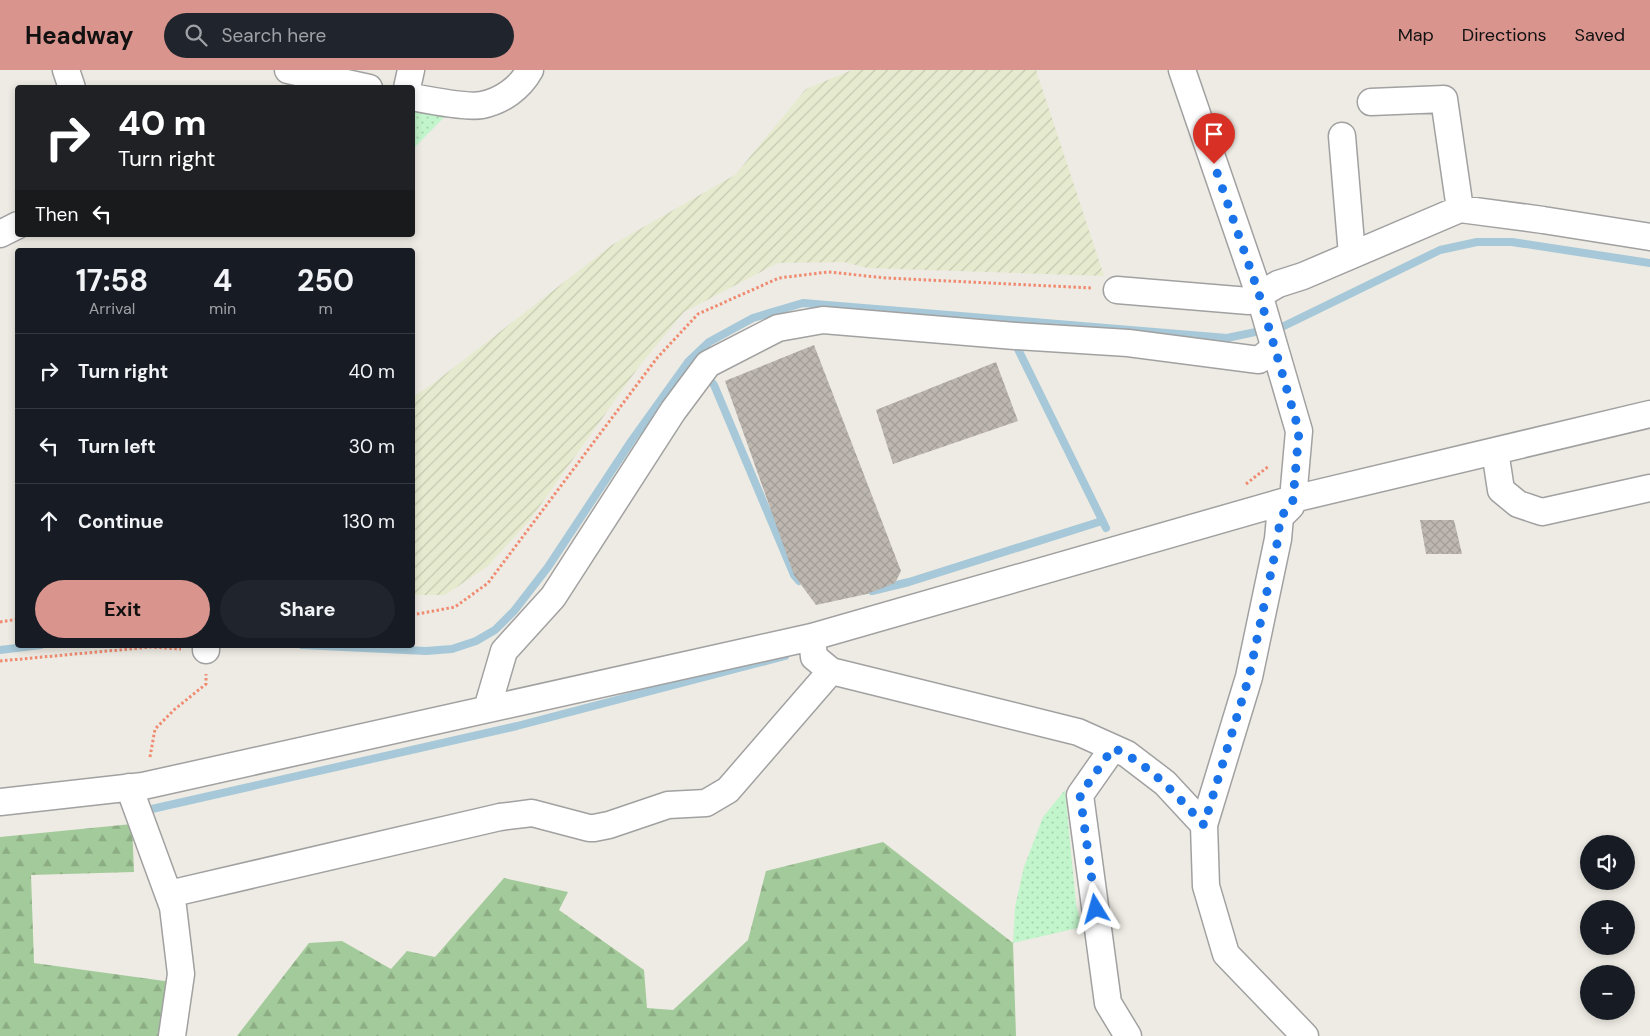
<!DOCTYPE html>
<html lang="en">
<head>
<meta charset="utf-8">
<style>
	body { margin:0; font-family:"DM Sans",sans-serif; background:#20242c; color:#f1f3f6; height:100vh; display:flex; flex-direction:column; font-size:19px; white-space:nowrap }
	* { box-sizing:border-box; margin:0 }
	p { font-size:16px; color:#9ea1a6 }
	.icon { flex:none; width:28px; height:28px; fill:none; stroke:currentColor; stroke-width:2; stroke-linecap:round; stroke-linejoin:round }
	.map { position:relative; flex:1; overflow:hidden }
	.panel { position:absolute; left:15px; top:178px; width:400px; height:400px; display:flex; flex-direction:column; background:#171b24; border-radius:5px; box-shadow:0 2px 8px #0003 }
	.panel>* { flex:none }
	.top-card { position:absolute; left:15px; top:15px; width:400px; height:152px; border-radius:5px; box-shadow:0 2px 8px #0003; background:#202124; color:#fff; overflow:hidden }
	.tools { position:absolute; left:1580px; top:765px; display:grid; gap:10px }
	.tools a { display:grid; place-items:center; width:55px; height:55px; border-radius:50%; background:#171b24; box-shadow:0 2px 8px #0003; font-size:25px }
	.pin { position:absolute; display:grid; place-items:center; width:42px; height:42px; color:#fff; margin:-51px -21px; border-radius:50% 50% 50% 0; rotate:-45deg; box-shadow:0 0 5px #0007 }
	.pin .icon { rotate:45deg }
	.me { position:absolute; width:55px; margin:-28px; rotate:352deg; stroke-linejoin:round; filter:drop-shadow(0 0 4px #0008) }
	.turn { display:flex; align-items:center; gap:18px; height:105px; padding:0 20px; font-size:22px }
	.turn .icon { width:65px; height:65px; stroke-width:2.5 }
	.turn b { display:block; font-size:35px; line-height:42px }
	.then { display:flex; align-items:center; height:48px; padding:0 20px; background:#0003; gap:10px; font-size:19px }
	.eta { display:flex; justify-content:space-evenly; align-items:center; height:85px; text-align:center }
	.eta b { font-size:30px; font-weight:700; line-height:35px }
	.primary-button { display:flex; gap:10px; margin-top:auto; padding:10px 20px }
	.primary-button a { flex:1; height:58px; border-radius:30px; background:#d9948d; color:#111; font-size:20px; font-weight:700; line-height:58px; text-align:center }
	.primary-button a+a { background:#20242c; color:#f1f3f6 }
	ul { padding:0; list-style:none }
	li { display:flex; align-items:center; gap:15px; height:75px; padding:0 20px; border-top:1px solid #363941 }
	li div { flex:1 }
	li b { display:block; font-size:19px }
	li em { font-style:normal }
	header { display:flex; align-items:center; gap:30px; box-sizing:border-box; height:70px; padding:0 25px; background:#d9948d; color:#111 }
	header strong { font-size:24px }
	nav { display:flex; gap:28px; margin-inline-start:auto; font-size:18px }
	.search { width:350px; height:45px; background:#20242c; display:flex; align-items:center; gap:12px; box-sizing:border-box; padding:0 18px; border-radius:28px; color:#9ea1a6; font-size:19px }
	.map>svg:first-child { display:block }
	.farmland { fill:url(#farmland-furrows) }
	.forest { fill:url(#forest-firs) }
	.park { fill:url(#park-dots) }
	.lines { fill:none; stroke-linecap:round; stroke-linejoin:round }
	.stream { stroke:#a6c8d8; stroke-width:8 }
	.building { fill:url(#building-cross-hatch) }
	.minor-casing { stroke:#a1a1a1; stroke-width:29 }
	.path { stroke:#f08b71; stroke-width:3; stroke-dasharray:2.5 2.5; stroke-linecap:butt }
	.minor { stroke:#fff; stroke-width:26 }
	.route { stroke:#1a73e8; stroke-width:9; stroke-dasharray:0 16.2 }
</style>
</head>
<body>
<header>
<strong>Headway</strong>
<div class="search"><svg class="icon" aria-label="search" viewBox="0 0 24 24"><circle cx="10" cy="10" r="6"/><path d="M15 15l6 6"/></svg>Search here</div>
<nav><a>Map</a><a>Directions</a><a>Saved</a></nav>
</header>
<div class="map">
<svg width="1650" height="966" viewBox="0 0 1650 966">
	<defs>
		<pattern id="farmland-furrows" width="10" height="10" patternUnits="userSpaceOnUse" patternTransform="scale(1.25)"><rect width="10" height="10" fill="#e6ebcf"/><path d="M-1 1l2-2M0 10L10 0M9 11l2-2" fill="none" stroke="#c5c9b1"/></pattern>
		<pattern id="forest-firs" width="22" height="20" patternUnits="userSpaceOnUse" patternTransform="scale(1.25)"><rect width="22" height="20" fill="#a3ca9a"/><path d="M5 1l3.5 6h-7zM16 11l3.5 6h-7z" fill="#8cad84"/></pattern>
		<pattern id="park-dots" width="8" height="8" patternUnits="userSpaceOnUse" patternTransform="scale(1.25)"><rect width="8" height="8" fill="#c2f5cb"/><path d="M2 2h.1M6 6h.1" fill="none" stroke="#a6d2ae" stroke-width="1.8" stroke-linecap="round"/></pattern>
		<pattern id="building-cross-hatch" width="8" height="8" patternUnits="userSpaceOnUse" patternTransform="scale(1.25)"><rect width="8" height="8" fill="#bdb7b0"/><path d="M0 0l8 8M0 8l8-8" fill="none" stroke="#a29d97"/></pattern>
	</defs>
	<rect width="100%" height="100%" fill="#edebe3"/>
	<path class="farmland" d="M852,0H1036L1104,206L868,198L844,192L778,193L684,242L640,295L529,451L488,496L445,525H413V326L430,316L612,175L735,105L806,19Z"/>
	<path class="forest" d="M132,754L134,802L31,805L34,893L179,913L172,966H0V767Z
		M883,772L1013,873L1016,966H237L309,873L342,871L391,899L407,881L435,887L504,808L568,822L559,840L644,900L647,938L673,940L748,870L766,801Z"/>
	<path class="park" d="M413,25L457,34L413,79Z
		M1065,720L1076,834L1082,857L1013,873L1015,837L1024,797L1043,747Z"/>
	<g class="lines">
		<path class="stream" d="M1014,271L1106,458
			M705,304L714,315L794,505L799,511
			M872,521L909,512L1102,451
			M302,575L426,581L452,579L476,571L495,560L514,541L548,497L632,370L688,292L709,272L753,248L803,233L1227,268L1284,256L1440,180L1477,172H1512L1650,193
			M0,580L41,575
			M143,741L517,656L785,586"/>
	</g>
	<path class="building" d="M814,275L901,501L895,513L867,524L816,535L794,505L725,311Z
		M996,292L1018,351L893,394L876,340Z
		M1420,450H1454L1462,484H1426Z"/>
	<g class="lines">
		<g class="minor-casing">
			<path id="minor" d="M66,0L72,18
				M288,0L369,18
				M1182,0L1259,224L1299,361L1293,429L1291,436L1280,447L1278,469L1249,607L1204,755L1206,816L1226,884L1305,966
				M407,18L411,0
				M412,27C428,30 467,38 482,35C502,31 520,18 530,0
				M1371,32L1444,29L1460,139
				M1342,66L1352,185
				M0,164L18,155
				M1117,220L1249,231L1278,214L1303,206L1460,139L1543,150L1650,167
				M1495,381L1501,420L1518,434L1542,442L1650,418
				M812,567L814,587L831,601L1078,662L1127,684L1165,713L1204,755
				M206,580V575
				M487,639L504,581L553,527L673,341L708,294L778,258L823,250L1015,266L1128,273L1259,290L1274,278
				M1113,678L1080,725L1108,933L1128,966
				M129,717L173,837L181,904L172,966
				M0,732L143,716L812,567L1293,429L1650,344
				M169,824L500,747L532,743L589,758H594L609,755L668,735L706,733L728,720L831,601"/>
		</g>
		<path class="path" d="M1246,414L1269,396
			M412,545L455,537L488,513L657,288L698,244L779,208L828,202L887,208L1092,218
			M0,552L18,549
			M0,591L151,577L181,579
			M150,687L155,659L175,639L206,614V604"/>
		<use href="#minor" class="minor"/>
	</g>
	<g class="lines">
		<path class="route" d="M1096,839L1080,725L1113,678C1150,694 1177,726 1204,755L1249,607L1278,469L1280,447L1291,436L1293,430L1299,361L1259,224L1214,94"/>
	</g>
</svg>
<div class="tools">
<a><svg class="icon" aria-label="sound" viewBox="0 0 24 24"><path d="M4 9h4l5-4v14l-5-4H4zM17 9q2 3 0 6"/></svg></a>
<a>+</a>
<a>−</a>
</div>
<div class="pin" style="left:1214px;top:94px;background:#d93025"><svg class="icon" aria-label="arrive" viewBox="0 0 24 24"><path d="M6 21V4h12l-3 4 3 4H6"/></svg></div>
<svg class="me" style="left:1096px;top:839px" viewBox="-20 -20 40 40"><path d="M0-17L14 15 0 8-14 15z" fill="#1a73e8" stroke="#fff" stroke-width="4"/></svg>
<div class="top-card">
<div class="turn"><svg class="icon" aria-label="right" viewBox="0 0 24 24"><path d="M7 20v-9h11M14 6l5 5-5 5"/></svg><div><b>40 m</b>Turn right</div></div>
<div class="then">Then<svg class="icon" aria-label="left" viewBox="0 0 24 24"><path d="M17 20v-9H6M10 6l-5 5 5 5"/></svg></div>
</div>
<section class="panel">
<div class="eta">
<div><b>17:58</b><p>Arrival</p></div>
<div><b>4</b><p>min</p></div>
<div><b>250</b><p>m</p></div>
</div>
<ul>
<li><svg class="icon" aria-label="right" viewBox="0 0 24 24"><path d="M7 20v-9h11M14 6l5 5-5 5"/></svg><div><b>Turn right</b></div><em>40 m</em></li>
<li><svg class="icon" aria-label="left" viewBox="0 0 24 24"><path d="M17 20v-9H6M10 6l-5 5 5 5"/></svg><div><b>Turn left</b></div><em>30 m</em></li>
<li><svg class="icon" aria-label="ahead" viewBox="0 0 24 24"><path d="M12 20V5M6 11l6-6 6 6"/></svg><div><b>Continue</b></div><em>130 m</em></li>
</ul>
<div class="primary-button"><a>Exit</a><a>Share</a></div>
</section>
</div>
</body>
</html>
